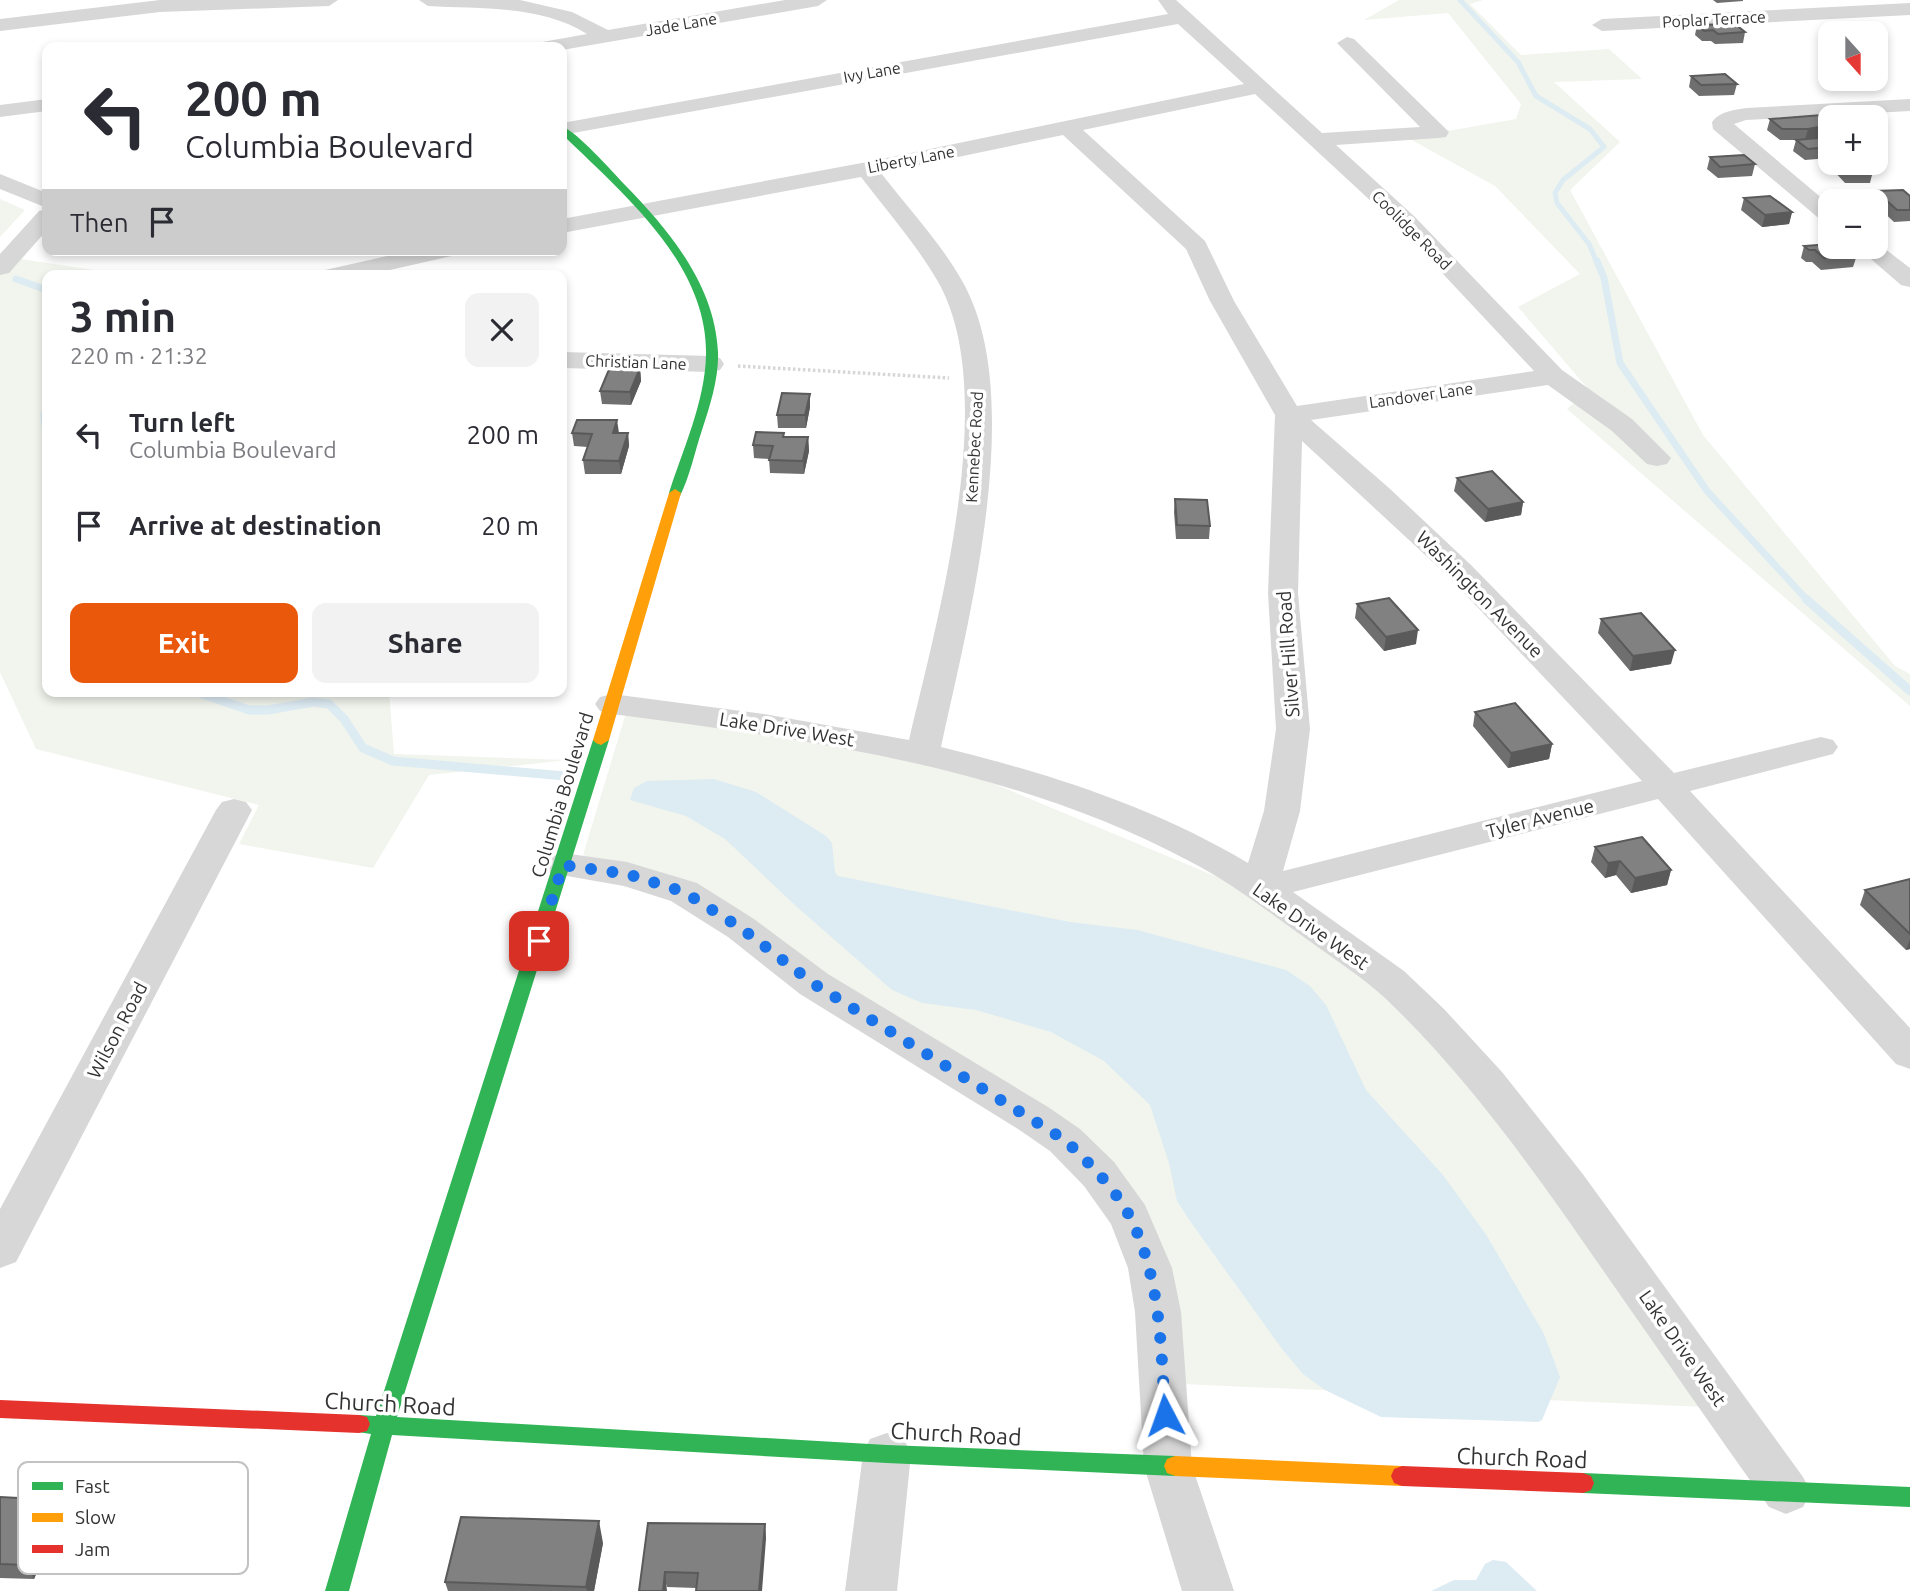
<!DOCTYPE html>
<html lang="en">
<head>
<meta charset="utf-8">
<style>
	body { margin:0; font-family:Ubuntu,sans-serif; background:#f2f2f3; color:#2b2b33; height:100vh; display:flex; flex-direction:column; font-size:26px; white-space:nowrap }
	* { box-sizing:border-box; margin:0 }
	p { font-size:23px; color:#7c7c81 }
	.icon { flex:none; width:38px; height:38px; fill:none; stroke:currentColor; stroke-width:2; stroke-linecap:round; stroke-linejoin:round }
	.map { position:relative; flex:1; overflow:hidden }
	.panel { position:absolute; left:42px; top:270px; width:525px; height:427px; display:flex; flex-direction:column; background:#fff; border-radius:14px; box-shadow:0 4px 10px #0003 }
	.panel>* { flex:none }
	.guide { position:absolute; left:42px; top:42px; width:525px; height:214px; border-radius:14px; box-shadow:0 4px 10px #0003; background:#fff; color:#2b2b33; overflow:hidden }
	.needle { width:46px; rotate:159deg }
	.buttons { position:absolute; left:1818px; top:21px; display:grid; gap:14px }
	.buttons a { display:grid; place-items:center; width:70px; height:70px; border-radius:14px; background:#fff; box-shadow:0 4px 10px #0003; font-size:35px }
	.pin { position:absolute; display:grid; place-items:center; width:60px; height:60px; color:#fff; margin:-30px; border-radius:14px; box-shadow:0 4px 10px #0006 }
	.me { position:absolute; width:77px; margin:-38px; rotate:356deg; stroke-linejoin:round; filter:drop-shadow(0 0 5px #0008) }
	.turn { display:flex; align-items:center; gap:24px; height:147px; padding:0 28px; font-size:32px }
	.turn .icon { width:91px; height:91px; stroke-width:2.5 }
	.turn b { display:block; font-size:49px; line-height:60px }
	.then { display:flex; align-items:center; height:66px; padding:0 28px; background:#0003; gap:14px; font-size:26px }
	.round { display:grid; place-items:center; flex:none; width:74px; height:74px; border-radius:14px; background:#f2f2f3 }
	.head { display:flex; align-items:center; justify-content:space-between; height:119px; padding:0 28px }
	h1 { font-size:42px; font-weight:700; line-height:52px }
	.primary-button { display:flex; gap:14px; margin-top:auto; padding:14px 28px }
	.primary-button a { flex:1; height:80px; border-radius:14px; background:#ea580c; color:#fff; font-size:28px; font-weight:700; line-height:80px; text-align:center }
	.primary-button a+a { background:#f2f2f3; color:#2b2b33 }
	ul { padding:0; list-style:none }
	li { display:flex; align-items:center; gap:21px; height:91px; padding:0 28px }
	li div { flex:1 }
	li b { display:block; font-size:26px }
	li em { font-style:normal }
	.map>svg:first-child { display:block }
	.green { fill:#f1f5ed }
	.water { fill:#ddebf3 }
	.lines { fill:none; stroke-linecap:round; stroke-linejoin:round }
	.stream-far2 { stroke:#ddebf3; stroke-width:5 }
	.stream-far1 { stroke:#ddebf3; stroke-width:7 }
	.stream { stroke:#ddebf3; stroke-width:9 }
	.path { stroke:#d6d6d6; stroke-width:3.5; stroke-dasharray:2.5 2.5; stroke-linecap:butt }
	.street { fill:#d7d7d7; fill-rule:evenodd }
	.fast { fill:#30b455; fill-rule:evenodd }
	.slow { fill:#ff9f0a; fill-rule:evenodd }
	.jam { fill:#e5322d; fill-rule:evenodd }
	.wall { fill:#6f6f6f }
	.shaded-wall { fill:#5a5a5a }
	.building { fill:#818181; stroke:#5a5a5a; stroke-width:2 }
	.route { stroke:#1a73e8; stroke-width:12; stroke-dasharray:0 21.6 }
	.labels { text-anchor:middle; stroke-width:7; stroke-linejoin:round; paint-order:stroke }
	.far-street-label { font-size:16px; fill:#333; stroke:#fff }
	.street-label { font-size:19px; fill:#333; stroke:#fff }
	.near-street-label { font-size:23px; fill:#333; stroke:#fff }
	.key { fill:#fff; stroke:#c2c2c2; stroke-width:2 }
	.key-label { font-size:19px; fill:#333 }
</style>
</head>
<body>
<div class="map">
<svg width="1910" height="1591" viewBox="0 0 1910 1591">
	<rect width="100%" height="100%" fill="#fff"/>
	<path class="green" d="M1399,0H1483L1470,4L1521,55L1609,49L1642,79L1554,82L1620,142L1570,190L1703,435L1895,666L1910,674V706L1567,409L1589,390L1518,307L1580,274L1495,186L1408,138L1516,119L1521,104L1448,13L1364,20Z
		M0,199L25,210L0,237Z
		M0,256L127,275H47V691H389L394,754L568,760L429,775L373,868L239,844L259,805L36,749L0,672Z
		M629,703L918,752L1282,904L1468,1062L1728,1408L1160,1383L1109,1188L704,895L583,855Z"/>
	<path class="water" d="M714,779L756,792L826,836L832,843L835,872L838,876L1070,922L1137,930L1286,970L1310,986L1326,1005L1366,1090L1443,1175L1487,1236L1544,1334L1560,1377L1542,1420L1538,1422L1381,1417L1325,1390L1303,1374L1282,1349L1190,1221L1177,1201L1169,1163L1150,1105L1104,1061L1051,1032L976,1010L922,1003L892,990L797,907L725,839L686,816L630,800L634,788L647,781Z
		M1493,1560L1506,1562L1537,1591H1431L1454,1580H1476L1485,1564Z"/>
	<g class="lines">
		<path class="stream-far2" d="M1460,0L1518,62L1536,96L1590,129L1604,147L1563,180L1555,193L1557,203L1589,244L1597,263"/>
		<path class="stream-far1" d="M1597,261L1604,278L1620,363L1707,491L1808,601
			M16,279L47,290
			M47,404L44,415L47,446"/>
		<path class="stream" d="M1806,599L1910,691
			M194,691L249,710H268L313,702L329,704L344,719L363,748L393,761L565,776"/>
		<path class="path" d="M738,366L949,378"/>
		<path class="street" d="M160,0H338L329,6L160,12L0,31V19Z
			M419,0H520L572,12L608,30L785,0H827L818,6L562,50V47H534L537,43L587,34C541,5 480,9 428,6Z
			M1158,0H1176L1322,133L1420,127L1337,43L1347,37L1354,39L1449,132L1446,137L1438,138L1336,145L1415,217L1562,370L1632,419L1671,458L1667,464L1657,466L1647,464L1612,431L1548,385L1311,420L1389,488L1471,565L1674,773L1821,737L1833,740L1838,747L1833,754L1690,791L1910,1028V1069L1896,1064L1658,799L1293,892L1404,971L1444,1009L1502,1072L1582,1173L1803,1477L1811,1492L1803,1507L1786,1514L1769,1507C1714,1430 1661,1353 1607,1276C1540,1179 1471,1080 1385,998C1361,976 1334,959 1308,940C1269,912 1233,884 1191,862C1011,766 811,740 612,714L600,711L595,704L600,697L612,694L764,714L909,740C937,621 1002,390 937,280C916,244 886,210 861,177L562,233V219L867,162L1244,84L1178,24L562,135V123L1168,14ZM1255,94L1399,227L1534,371L1297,406L1234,301L1205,241L1083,130ZM1063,135L1186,249L1210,301L1275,415L1268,593L1276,729L1264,811L1248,863C1154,807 1048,773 941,747C968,622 1029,394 961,279C940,242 907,207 881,173ZM1302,441L1449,577L1642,781L1283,871L1300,811L1310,729L1298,593Z
			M1910,3V15L1602,31L1592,25L1602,19Z
			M47,99V111L0,117V105Z
			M1910,99V111L1746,120L1734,124L1830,205V223L1822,221L1713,129L1712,122C1720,111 1734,110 1746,108Z
			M0,174L47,193V208L0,189Z
			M47,209V230L9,273L0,275V254L39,211Z
			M1876,242L1910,268V287L1901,285L1857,247H1876Z
			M414,250H460L456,255L368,275H322L325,270Z
			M562,352L711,356L720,358L724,364L720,370L711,372L562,368Z
			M234,799L246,802L252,810L16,1262L0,1268V1209L216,810L222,802Z
			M563,853L627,862L697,883L754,919L828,974L1048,1107L1080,1129L1114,1162L1145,1205L1172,1268L1181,1312L1192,1466L1234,1591H1182L1144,1466L1135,1312L1128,1268L1111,1224L1084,1186L1050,1151L1018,1129L800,994L728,937L671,901L624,886L550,873L545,865L550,857Z
			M887,1433L904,1439L911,1454L897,1591H845L863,1454L870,1439Z"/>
		<path class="fast" d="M562,126C579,134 610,169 624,184C669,230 715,285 718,352C719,378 710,406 702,430C695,451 690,476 680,496H670L669,493C683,449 705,402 706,355C708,263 621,192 562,134Z
			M601,735L609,740L397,1417L887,1445L1175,1456L1183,1459L1186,1466L1183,1473L1175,1476L887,1463L392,1435L349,1591H325L371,1434L351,1431L348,1424L351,1417L359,1415L376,1416L593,740Z
			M1583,1473L1910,1487V1507L1583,1493L1575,1490L1572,1483L1575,1476Z"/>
		<path class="slow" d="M675,489L681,493L609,740L601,745L596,743L593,740L669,493Z
			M1175,1456L1402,1466L1410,1469L1413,1476L1410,1483L1402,1486L1175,1476L1167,1473L1164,1466L1167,1459Z"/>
		<path class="jam" d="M0,1400L359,1415L367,1417L370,1424L367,1431L359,1433L0,1418Z
			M1402,1466L1583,1473L1591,1476L1594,1483L1591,1490L1583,1493L1402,1486L1394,1483L1391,1476L1394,1469Z"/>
	</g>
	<path class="wall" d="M1713,0H1743V1L1717,3Z
		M1697,25L1745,32L1743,43L1715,44L1711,41H1702L1695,35Z
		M1691,76L1737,84L1734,95L1699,96L1689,87Z
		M1770,119L1830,122V136L1819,138L1830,137V158L1805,160L1793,151L1796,140H1780L1767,130Z
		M1710,157L1755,164L1752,176L1718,178L1707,169Z
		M1834,163H1866L1873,171L1870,183H1845L1832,169Z
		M1876,191L1910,196V221L1894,222L1876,205V201H1873Z
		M1744,198L1792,212L1789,224L1762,227L1741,210Z
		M1804,246L1857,255L1853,267L1821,270L1812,262H1806L1801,258Z
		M640,368L641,381L631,405L602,404L600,391Z
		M810,394V407L806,428H778L777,415Z
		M572,433H628L629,446L621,474H585L583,460L588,447L574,446Z
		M785,437H808L809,451L804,474L770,473L769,459L754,458L753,445Z
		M1457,478L1523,502L1521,515L1485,522L1454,491Z
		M1175,499L1210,526L1209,539H1176L1174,512Z
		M1357,604L1416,644L1384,651L1355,618Z
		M1601,619L1671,664L1630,671L1598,633Z
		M1475,712L1552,744L1549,759L1508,768L1473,726Z
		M1595,847L1671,870L1667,885L1631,893L1616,875L1605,878L1591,862Z
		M1910,879V949L1906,950L1860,905L1865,890Z
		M0,1497L62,1515L34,1579L0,1578Z
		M648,1523L765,1524L766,1539L696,1588L667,1587Z
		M603,1543L594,1591H448L445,1582Z"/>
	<path class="shaded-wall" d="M1830,125V136L1805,140L1808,129Z
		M1792,212L1789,224L1762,227L1765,215Z
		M640,368L641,381L631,405L630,392Z
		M810,394V407L806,428L805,415Z
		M617,420L619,433H613Z
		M628,433L629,446L621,474L619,461Z
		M808,437L809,451L804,474L803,461Z
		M1523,502L1521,515L1485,522L1488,509Z
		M1418,630L1416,644L1384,651L1386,637Z
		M1675,650L1671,664L1630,671L1633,656Z
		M1552,744L1549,759L1508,768L1511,753Z
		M1620,861L1616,875L1605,878L1608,863Z
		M1671,870L1667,885L1631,893L1635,878Z
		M1910,939V949L1906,950Z
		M55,1500L62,1515L34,1579L27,1565Z
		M599,1521L603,1543L594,1591H587L586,1587Z
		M765,1524L766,1539L762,1591H759Z
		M665,1572L667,1591H663Z"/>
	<path class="building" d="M1735,24L1745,32L1718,34L1713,30L1704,31L1697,25Z
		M1725,74L1737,84L1701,85L1691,76Z
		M1822,115L1830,122V125L1808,129H1782L1770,119Z
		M1830,137V147L1808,149L1796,140Z
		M1744,155L1755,164L1720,167L1710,157Z
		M1841,163H1866L1873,171L1849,172Z
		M1903,190L1910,196V210H1897L1876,191Z
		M1770,196L1792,212L1765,215L1744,198Z
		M1830,244V247H1847L1857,255L1824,258L1815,250H1809L1804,246Z
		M610,367L640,368L630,392L600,391Z
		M782,393L810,394L805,415H777Z
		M577,420H617L613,433H628L619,461L583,460L592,434L572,433Z
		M756,432L784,433L783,437H808L803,461L769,460L773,446L753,445Z
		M1492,471L1523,502L1488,509L1457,478Z
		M1175,499L1207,500L1210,526L1177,525Z
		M1389,598L1418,630L1386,637L1357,604Z
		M1641,613L1675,650L1633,656L1601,619Z
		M1515,703L1552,744L1511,753L1475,712Z
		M1642,837L1671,870L1635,878L1620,861L1608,863L1595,847Z
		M1910,879V934L1865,890Z
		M0,1497L55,1500L27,1565L0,1564Z
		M461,1517L599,1521L586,1587L445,1582Z
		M648,1523L765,1524L759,1591H696L698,1573L665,1572L663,1591H639Z"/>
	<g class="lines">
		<path class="route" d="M539,941L563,865L627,874L684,892L741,928L814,984L1065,1140C1089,1163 1116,1189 1131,1219C1161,1280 1161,1348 1165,1415"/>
	</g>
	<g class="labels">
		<g class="far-street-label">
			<text transform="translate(1714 19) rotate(-3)" y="6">Poplar Terrace</text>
			<text transform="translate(681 24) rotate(-10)" y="6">Jade Lane</text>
			<text transform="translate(872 72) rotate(-10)" y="6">Ivy Lane</text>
			<text transform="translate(911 159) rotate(-11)" y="6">Liberty Lane</text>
			<text transform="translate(1412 230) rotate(45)" y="6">Coolidge Road</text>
			<text transform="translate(636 362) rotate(2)" y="6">Christian Lane</text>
			<text transform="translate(1421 395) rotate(-8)" y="6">Landover Lane</text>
			<text transform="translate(974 447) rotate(-87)" y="6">Kennebec Road</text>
		</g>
		<g class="street-label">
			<text transform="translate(1480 594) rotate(45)" y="7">Washington Avenue</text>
			<text transform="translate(1288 654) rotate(-94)" y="7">Silver Hill Road</text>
			<text transform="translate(787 729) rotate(9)" y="7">Lake Drive West</text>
			<text transform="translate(562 795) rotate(-73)" y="7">Columbia Boulevard</text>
			<text transform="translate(1540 818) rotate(-14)" y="7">Tyler Avenue</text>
			<text transform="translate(1311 926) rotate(35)" y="7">Lake Drive West</text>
			<text transform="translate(117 1030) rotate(-62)" y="7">Wilson Road</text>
			<text transform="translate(1683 1348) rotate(55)" y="7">Lake Drive West</text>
		</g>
		<g class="near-street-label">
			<text transform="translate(390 1404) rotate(3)" y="8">Church Road</text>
			<text transform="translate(956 1434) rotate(3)" y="8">Church Road</text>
			<text transform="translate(1522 1458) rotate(2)" y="8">Church Road</text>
		</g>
	</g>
	<rect x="18" y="1462" width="230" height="112" rx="10" class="key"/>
	<rect x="32" y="1482" width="31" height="8" fill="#30b455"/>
	<rect x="32" y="1513" width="31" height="9" fill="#ff9f0a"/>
	<rect x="32" y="1545" width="31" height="8" fill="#e5322d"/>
	<g class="key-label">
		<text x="75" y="1493">Fast</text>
		<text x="75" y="1524">Slow</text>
		<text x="75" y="1556">Jam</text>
	</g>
</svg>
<div class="buttons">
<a><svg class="needle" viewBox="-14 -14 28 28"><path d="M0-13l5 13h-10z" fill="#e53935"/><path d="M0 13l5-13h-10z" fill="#7c7c81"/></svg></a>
<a>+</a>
<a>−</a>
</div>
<div class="pin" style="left:539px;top:941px;background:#d93025"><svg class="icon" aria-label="arrive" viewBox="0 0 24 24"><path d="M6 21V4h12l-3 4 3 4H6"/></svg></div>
<svg class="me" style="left:1165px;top:1415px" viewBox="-20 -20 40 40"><path d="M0-17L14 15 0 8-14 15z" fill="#1a73e8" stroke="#fff" stroke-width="4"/></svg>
<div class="guide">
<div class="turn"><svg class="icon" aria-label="left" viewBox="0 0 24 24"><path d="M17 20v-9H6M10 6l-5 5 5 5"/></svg><div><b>200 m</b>Columbia Boulevard</div></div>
<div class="then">Then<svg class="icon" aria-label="arrive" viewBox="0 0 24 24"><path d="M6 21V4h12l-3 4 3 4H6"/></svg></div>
</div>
<section class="panel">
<div class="head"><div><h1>3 min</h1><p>220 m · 21:32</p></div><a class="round"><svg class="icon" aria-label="close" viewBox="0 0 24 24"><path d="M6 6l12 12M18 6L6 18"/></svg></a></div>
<ul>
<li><svg class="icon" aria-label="left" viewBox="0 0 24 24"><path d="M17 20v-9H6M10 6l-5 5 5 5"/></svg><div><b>Turn left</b><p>Columbia Boulevard</p></div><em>200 m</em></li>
<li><svg class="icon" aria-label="arrive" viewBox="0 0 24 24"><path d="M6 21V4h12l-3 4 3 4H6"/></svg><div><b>Arrive at destination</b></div><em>20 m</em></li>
</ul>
<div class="primary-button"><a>Exit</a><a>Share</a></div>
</section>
</div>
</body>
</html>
